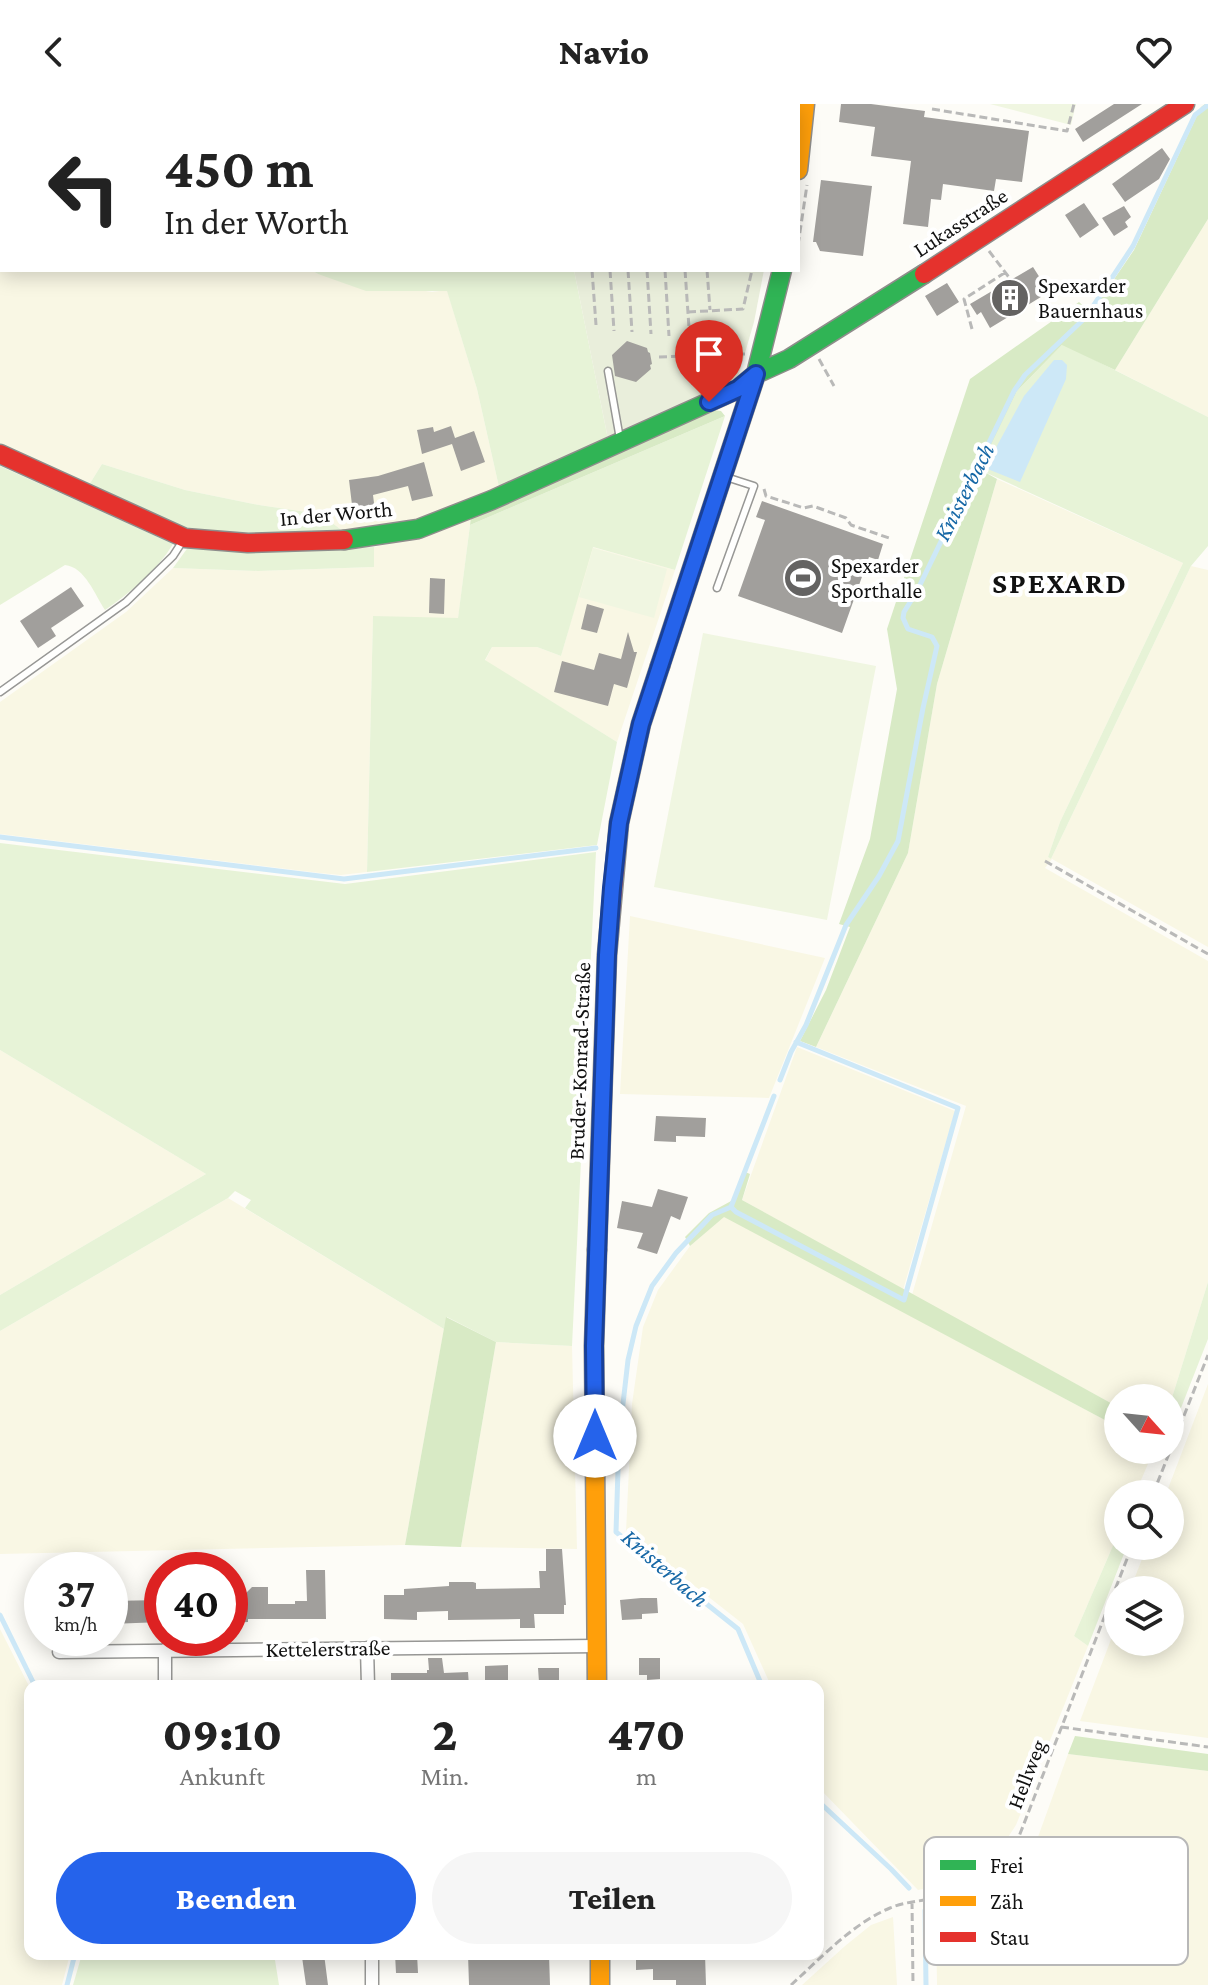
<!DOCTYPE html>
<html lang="de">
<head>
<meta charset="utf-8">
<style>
	body { margin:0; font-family:"Crimson Pro",serif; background:#f6f6f6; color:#222; height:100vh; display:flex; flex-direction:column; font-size:30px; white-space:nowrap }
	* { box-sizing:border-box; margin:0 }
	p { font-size:26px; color:#767676 }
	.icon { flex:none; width:44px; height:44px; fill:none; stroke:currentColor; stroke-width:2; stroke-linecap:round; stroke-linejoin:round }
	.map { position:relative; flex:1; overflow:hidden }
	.sheet { position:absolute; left:24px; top:1576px; width:800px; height:280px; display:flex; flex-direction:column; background:#fff; border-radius:16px; box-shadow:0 4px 20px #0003 }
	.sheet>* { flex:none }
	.banner { position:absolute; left:0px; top:0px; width:800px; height:168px; box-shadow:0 4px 20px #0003; background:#fff; color:#222; overflow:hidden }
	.needle { width:52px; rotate:117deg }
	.controls { position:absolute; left:1104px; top:1280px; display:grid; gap:16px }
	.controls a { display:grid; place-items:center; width:80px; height:80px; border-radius:50%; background:#fff; box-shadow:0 4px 20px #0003; font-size:40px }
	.speed { position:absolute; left:24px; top:1448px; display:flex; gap:16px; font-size:40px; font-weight:700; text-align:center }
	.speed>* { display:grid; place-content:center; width:104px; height:104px; border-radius:50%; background:#fff; box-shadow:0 4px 20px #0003; line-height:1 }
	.speed small { font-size:20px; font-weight:400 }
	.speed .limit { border:12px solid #d22; background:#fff; color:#111 }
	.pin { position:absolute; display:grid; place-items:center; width:68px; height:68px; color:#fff; margin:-82px -34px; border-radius:50% 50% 50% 0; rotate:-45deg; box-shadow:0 0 8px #0007 }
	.pin .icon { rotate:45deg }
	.me { position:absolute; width:88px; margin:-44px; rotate:0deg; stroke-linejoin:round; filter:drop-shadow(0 0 6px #0008) }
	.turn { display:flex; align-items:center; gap:28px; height:168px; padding:0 32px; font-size:36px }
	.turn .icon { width:104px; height:104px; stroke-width:2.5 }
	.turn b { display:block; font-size:56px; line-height:68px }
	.eta { display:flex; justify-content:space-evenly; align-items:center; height:136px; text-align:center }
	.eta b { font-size:48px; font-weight:800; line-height:56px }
	.action { display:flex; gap:16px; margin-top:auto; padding:16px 32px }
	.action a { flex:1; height:92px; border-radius:48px; background:#2563eb; color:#fff; font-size:32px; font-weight:800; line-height:92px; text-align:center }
	.action a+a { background:#f6f6f6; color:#222 }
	header { display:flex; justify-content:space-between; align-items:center; height:104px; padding:0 32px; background:#fff; font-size:36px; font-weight:800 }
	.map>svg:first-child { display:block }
	.farmland { fill:#f9f7e4 }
	.green { fill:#e7f3d7 }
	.forest { fill:#d8eac5 }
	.cemetery { fill:#e9eedb }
	.pitch { fill:#f0f6e1 }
	.water { fill:#cde8f7 }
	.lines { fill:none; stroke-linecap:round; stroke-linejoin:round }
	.stream { stroke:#cde8f7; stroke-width:5 }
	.building { fill:#a19f9c }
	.lane-casing { stroke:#979795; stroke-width:9 }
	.street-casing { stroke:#979795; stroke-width:15 }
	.fast-casing { stroke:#8e8d8b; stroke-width:21 }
	.slow-casing { stroke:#8e8d8b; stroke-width:21 }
	.jam-casing { stroke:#8e8d8b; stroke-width:21 }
	.path { stroke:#b9b9b8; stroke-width:3; stroke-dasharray:8 4; stroke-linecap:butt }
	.lane { stroke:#fffffe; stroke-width:6 }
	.street { stroke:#fffffe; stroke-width:12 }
	.fast { stroke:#30b455; stroke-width:18 }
	.slow { stroke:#ff9f0a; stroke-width:18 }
	.jam { stroke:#e5322d; stroke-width:18 }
	.route-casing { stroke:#184099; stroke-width:20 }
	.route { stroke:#2563eb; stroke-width:14 }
	.labels { text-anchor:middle; stroke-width:8; stroke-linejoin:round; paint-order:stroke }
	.street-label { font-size:22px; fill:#111; stroke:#fff }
	.poi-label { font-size:22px; fill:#111; stroke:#fff; text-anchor:start }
	.water-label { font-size:24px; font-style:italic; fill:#1768a6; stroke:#fff }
	.district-label { font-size:30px; font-weight:bold; letter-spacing:2px; fill:#111; stroke:#fff }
	.key { fill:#fff; stroke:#b8b8b8; stroke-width:2 }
	.key-label { font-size:22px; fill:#111 }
</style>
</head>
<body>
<header><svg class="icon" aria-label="back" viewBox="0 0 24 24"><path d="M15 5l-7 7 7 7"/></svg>Navio<svg class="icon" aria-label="heart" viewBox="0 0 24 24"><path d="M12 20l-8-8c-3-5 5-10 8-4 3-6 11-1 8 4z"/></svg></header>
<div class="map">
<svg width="1208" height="1881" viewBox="0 0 1208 1881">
	<rect width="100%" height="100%" fill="#fdfcf7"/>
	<path class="farmland" d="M2,94V166H311L318,170L432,188L447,186L477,285L499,383L419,418L347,430L320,410L259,401L185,386L102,360L89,381L0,340V96Z
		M1208,115V313L1115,266Z
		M997,375L1183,459L1060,718L1048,753L1051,755L1191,462L1208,466V843L1052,755L1045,764L1208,857V1178L1170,1300V1294H1118V1303L912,1191L966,1002L816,943L908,749L937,580Z
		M471,413L458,515L373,513L367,768L341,771L320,769L0,730V598L126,508L173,464L258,467L374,463V443L423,433Z
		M592,443L675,466L617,638L485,557L492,543H537L561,552Z
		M630,812L825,854L769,994L620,990Z
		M797,943L955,1007L903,1186L742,1096Z
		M0,946L206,1070L0,1191Z
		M228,1094L444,1225L405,1441L0,1450V1227Z
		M724,1112L1118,1323V1346H1154L1135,1390H1118V1430L1074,1532L1088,1542L1016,1721L986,1767L972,1775L918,1786L818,1683V1582H771L743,1520L626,1428L632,1300L643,1223L658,1186L690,1142Z
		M496,1238L572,1242L577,1445L461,1443Z
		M1208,1280V1634L1080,1617L1118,1517V1538H1170V1486H1130L1147,1442H1170V1390H1166Z
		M0,1525L30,1584V1850H70L62,1881H0Z
		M1068,1650L1208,1667V1881H937L936,1808L964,1807L997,1800L1021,1780Z
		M893,1813L897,1881H802L845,1842L871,1821Z"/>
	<path class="green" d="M311,166H574L608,335L499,383L477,285L447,187H366L318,170Z
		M1063,240L1208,313V442L1191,462L1051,755L1048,753L1060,718L1183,459L978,365L1017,287Z
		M725,312L675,466L593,443L561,552L537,543H492L485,556L617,638L597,741L367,768L373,512L458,514L470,421Z
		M102,360L185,386L259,401L320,410L347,430L245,433L186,427L89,381Z
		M0,362L173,440C156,468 131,488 105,506C95,491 85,463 65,461L0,501Z
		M189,442L244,448L374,443V463L258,467L173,464Z
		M0,739L345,780L596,748L572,1242L496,1238L447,1213L444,1225L245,1104L251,1096L235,1087L228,1094L0,1227V1191L206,1070L0,946Z
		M1208,1178V1235L1170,1332V1300Z
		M1118,1430V1442H1127L1088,1542L1074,1532Z
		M82,1850H274L279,1881H73Z"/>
	<path class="forest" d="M1205,0H1208V115L1115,266L1062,241L1017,287L979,365L997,375L937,580L908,749L816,943L800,937L826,886L850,823L839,820L870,735L897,585L887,525L970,275L1079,198L1091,209L1134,146L1201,3Z
		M713,306L721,307L725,312L470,421L471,413Z
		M743,1067L750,1070L742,1096L1118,1303V1323L724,1113L690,1142L685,1133L709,1109L733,1096Z
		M446,1213L496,1238L461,1443L405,1441Z
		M1075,1632L1208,1650V1667L1068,1650Z"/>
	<path class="cemetery" d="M574,166H764L754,218L738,273L702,294L608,335Z"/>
	<path class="pitch" d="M990,0H1076L1071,21Z
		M593,444L667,465L654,514L579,493Z
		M703,529L876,562L827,816L654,783Z"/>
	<path class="water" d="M1054,256H1062L1067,261L1066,275L1020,378L985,364L1024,292Z"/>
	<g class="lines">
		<path class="stream" d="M0,733L344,775L596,744
			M780,976L791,948L806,921L846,821L879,772L898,737L923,604L937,542L932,533L908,525L903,514L904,508L917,487L1014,287L1025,271L1086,213L1133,142L1195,11L1208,1
			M731,1103L736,1108L904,1196L958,1004L796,938
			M0,1511L35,1582
			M762,1582L738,1525L616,1428L619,1335L628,1256L636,1222L652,1182L676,1149L712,1111L731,1103L774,992
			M818,1697L891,1765L909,1784
			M925,1806L926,1881
			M67,1881L75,1850"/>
	</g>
	<path class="building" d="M841,0H871L925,7L924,13L1029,27L1022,78L996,75L994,87L943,80L941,96L931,95L928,123L903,120L911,57L871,52L875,23L839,18Z
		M1114,0H1142L1083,38L1075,25Z
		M1162,44L1170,55L1159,75L1125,98L1112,80Z
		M821,76L872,82L863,152L820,147L816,138H813Z
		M1084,99L1099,121L1080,134L1065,111Z
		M1124,102L1131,113L1125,118L1128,123L1114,132L1102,114Z
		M1033,163L1049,188L990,224L981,208L977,211L970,200Z
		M947,179L959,198L937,212L925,192Z
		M627,237L647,244L648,248L650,249L652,260L650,261L651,265L636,278L615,272L612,251Z
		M451,322L455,334L474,327L485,358L461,367L452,340L422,350L417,326L433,323L434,328Z
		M424,358L433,392L412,397L408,382L373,391L375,407L353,409L349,376L378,372Z
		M762,397L883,440L878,456L869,453L842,529L738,492L765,416L756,413Z
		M430,474L445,475L444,510L429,509Z
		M71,483L84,502L51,524L56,532L38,544L20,517Z
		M587,500L604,505L597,529L581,525Z
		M628,528L634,548H637L627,584L614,580L608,602L554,588L562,557L594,566L599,549L621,555Z
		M656,1012L706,1014L705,1033L676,1032V1038L654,1037Z
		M658,1085L688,1093L680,1116L671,1112L657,1150L637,1144L643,1129L617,1124L622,1097L652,1103Z
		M546,1445H562L566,1501H564V1510H534L535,1524H520V1515L448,1516V1507L417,1508V1516L384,1515V1491H404V1485L449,1482V1478H473L476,1479V1485L540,1484L539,1467H546Z
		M306,1466H325L326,1515H248V1518L230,1519V1494L242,1493L252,1483H268V1500H295V1497H307Z
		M641,1494H657L658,1509L642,1510V1515L622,1516L620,1496Z
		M162,1496V1518L110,1520V1497Z
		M428,1554H442L444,1569L468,1568L469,1582H391V1569H427V1566H429Z
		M639,1554H660V1575L647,1576V1571H639Z
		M508,1561V1578H485V1562Z
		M538,1564H559V1582H543V1578H539Z
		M324,1850L328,1881H306L302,1853Z
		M395,1850H417L418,1869H396Z
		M468,1850H549L550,1881H469Z
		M636,1850H705L706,1881H676V1876H653V1865L636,1866Z"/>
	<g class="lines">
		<g class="lane-casing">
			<path id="lane" d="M608,267L620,335
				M717,484L754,382L723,372
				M0,588L126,498L173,452L184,435"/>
		</g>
		<g class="street-casing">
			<path id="street" d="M367,1544L368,1582
				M165,1546V1582
				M59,1548L596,1542
				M372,1850V1881"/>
		</g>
		<g class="fast-casing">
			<path id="fast" d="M344,436L418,425L492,396L738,285L756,270L789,255L924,170
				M660,562L756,270L782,166"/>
		</g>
		<g class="slow-casing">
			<path id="slow" d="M798,66L805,0
				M597,1582L594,1242L597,1146
				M600,1850V1881"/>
		</g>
		<g class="jam-casing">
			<path id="jam" d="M924,170L1185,0
				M0,350L185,434L248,439L344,436
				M597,1146L607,851L619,719L641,620L660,562"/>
		</g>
		<path class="path" d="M583,0V2
			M601,0V2
			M619,0V2
			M636,0V2
			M654,0V2
			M675,0V2
			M698,0V2
			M772,2V0
			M932,5L1067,27L1074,0
			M798,141L807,81
			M989,147L1011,176
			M592,166L596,221
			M610,166L614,227
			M628,166L632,228
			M647,166L651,230
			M665,166L669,232
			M685,166L693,281
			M707,166L710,206
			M688,208L743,205L752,166
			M972,225L964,195L1006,168
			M659,253L745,250
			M819,255L834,282
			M764,385L766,392L804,404L813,402L846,414L851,421L889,434
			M1045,757L1208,850
			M1153,1390L1208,1251
			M1061,1623L1208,1643
			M912,1797L913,1881
			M791,1881C821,1854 852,1820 890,1804C921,1791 966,1799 992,1778C1000,1772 1006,1761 1011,1753L1132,1442"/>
		<use href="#lane" class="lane"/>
		<use href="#street" class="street"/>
		<use href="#fast" class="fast"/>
		<use href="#slow" class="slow"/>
		<use href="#jam" class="jam"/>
	</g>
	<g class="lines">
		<g class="route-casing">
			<path id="route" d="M595,1332L594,1242L607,851L612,784L619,719L641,620L756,270L738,285L709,298"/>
		</g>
		<use href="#route" class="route"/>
	</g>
	<defs>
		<g id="building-disc" transform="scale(2)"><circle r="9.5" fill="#646362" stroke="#fff"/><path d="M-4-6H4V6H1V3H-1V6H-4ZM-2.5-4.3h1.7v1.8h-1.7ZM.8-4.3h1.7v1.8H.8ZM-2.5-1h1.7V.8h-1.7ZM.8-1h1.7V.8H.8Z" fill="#fff"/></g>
		<g id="stadium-disc" transform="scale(2)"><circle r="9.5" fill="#646362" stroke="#fff"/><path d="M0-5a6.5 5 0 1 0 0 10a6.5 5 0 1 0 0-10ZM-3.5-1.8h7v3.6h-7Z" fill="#fff"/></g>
	</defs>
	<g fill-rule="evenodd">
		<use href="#building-disc" x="1010" y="194"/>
		<use href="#stadium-disc" x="803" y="474"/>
	</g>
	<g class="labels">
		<g class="street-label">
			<text transform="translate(960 118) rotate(-33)" y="8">Lukasstraße</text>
			<text transform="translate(336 409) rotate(-5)" y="8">In der Worth</text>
			<text transform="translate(579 957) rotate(-88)" y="8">Bruder-Konrad-Straße</text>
			<text transform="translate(328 1544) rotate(-1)" y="8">Kettelerstraße</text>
			<text transform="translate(1026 1670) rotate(-69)" y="8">Hellweg</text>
		</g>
		<g class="poi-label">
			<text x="1038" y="189">Spexarder<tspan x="1038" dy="25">Bauernhaus</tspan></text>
			<text x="831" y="469">Spexarder<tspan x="831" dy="25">Sporthalle</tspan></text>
		</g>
		<g class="water-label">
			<text transform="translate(964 388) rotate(-63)" y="8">Knisterbach</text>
			<text transform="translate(665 1464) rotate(41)" y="8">Knisterbach</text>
		</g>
		<g class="district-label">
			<text x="1060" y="489">SPEXARD</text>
		</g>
	</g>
	<rect x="924" y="1733" width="264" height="128" rx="12" class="key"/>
	<rect x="940" y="1756" width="36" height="10" fill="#30b455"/>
	<rect x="940" y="1792" width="36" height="10" fill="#ff9f0a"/>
	<rect x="940" y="1828" width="36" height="10" fill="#e5322d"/>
	<g class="key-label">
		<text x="990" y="1769">Frei</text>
		<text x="990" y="1805">Zäh</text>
		<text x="990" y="1841">Stau</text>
	</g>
</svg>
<div class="controls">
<a><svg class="needle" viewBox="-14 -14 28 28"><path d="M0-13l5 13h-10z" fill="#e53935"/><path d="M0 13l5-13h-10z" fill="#767676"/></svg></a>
<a><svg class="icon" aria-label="search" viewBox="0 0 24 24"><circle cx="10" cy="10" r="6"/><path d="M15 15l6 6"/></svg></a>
<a><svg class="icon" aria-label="layers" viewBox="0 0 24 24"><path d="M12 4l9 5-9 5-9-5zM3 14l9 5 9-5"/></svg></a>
</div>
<div class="speed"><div>37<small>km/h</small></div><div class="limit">40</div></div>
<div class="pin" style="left:709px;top:298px;background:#d93025"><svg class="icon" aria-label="arrive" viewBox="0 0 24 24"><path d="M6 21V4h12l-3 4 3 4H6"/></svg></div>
<svg class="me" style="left:595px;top:1332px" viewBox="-20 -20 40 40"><circle r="19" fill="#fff"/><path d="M0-13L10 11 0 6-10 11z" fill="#2563eb"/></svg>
<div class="banner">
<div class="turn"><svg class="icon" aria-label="left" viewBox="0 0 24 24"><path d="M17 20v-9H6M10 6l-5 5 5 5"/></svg><div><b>450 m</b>In der Worth</div></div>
</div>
<section class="sheet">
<div class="eta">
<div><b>09:10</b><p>Ankunft</p></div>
<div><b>2</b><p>Min.</p></div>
<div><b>470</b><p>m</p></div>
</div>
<div class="action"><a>Beenden</a><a>Teilen</a></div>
</section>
</div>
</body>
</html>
